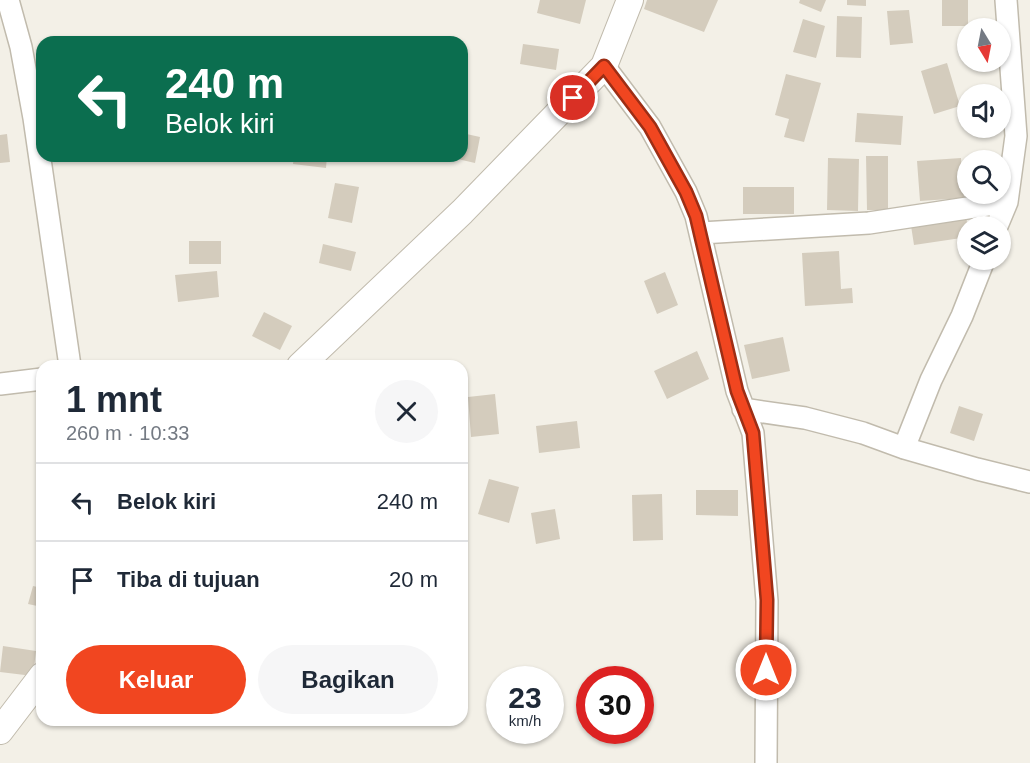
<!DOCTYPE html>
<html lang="id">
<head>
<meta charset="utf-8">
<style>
	body { margin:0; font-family:Helvetica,sans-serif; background:#f6f6f7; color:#1f2937; height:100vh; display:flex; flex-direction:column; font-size:22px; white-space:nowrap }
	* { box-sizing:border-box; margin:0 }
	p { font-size:20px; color:#747a83 }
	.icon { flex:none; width:33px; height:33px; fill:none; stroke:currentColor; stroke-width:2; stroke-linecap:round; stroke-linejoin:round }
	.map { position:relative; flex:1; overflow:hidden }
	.side { position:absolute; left:36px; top:360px; width:432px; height:366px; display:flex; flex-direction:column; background:#fff; border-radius:18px; box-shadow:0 2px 4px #0004 }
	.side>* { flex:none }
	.banner { position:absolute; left:36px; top:36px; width:432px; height:126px; border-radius:18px; box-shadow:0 2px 4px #0004; background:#0b6e4f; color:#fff; overflow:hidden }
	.needle { width:39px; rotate:170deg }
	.fabs { position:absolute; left:957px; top:18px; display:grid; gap:12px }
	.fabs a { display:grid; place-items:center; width:54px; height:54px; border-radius:50%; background:#fff; box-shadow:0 2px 4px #0004; font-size:30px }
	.speed { position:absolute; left:486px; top:666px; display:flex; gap:12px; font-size:30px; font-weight:700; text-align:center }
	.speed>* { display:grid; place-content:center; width:78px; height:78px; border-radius:50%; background:#fff; box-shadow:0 2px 4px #0004; line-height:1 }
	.speed small { font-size:15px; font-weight:400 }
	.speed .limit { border:9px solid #d22; background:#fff; color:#111 }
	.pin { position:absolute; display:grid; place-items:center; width:51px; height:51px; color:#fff; margin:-26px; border:3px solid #fff; border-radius:50%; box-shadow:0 2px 6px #0007 }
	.me { position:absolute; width:66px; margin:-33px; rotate:0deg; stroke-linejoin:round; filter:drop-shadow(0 0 4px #0008) }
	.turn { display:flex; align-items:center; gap:21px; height:126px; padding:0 30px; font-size:27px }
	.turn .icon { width:78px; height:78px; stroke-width:2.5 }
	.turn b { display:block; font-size:42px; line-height:51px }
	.round { display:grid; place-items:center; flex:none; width:63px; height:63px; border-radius:32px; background:#f6f6f7 }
	.head { display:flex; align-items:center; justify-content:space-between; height:102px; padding:0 30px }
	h1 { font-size:36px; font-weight:800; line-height:45px }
	.primary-button { display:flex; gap:12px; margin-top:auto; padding:12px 30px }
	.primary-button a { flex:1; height:69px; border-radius:36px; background:#f14620; color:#fff; font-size:24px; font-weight:800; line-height:69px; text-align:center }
	.primary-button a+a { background:#f6f6f7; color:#1f2937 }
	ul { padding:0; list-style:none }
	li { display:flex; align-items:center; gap:18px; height:78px; padding:0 30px; border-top:2px solid #e0e1e3 }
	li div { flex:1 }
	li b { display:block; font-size:22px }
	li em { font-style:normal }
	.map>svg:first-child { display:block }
	.building { fill:#d4ccbd }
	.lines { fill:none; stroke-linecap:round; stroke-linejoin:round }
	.minor-casing { stroke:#c1bbad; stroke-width:24 }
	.tertiary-casing { stroke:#c1bbad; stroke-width:28 }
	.minor { stroke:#fff; stroke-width:21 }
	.tertiary { stroke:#fff; stroke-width:26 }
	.route-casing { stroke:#9d2e15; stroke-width:15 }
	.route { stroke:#f14620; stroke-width:10 }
</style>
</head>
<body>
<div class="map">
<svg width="1030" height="763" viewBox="0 0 1030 763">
	<rect width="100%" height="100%" fill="#f3f0e7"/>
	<path class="building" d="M540,0H586L580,24L537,13Z
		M647,0H718L704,32L644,9Z
		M800,0H826L821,12L799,3Z
		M847,0H866V6L847,5Z
		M942,0H968V26H942Z
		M909,10L913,43L890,45L887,11Z
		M837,16L862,17L861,58L836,57Z
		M803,19L825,26L816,58L793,52Z
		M523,44L559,49L556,70L520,64Z
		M947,63L960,106L934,114L921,71Z
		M786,74L821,83L804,142L784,137L789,119L775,115Z
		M857,113L903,116L901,145L855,142Z
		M462,133L480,137L475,163L449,157L462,156Z
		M7,134L10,162L0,163V135Z
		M294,156H327L326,168L293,164Z
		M866,156H888V210H867Z
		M828,158L859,159L858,211L827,210Z
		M961,158L964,198L920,201L917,161Z
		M335,183L359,187L352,223L328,218Z
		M743,187H794V214H743Z
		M966,211L968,237L914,245L910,219Z
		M189,241H221V264H189Z
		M323,244L356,252L351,271L319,263Z
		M839,251L841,289L852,288L853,303L805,306L802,253Z
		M217,271L219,297L178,302L175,275Z
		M665,272L678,305L657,314L644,281Z
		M264,312L292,326L280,350L252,336Z
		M783,337L790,371L752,379L744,345Z
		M697,351L709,379L667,399L654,371Z
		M495,394L499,434L471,437L468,397Z
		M959,406L983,414L974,441L950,433Z
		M577,421L580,448L539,453L536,426Z
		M489,479L519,487L509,523L478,514Z
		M696,490H738V516L696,515Z
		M662,494L663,540L633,541L632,495Z
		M555,509L560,539L536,544L531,513Z
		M33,586L42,588V607L28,604Z
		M3,646L36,651L33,676L0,672Z"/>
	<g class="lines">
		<g class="minor-casing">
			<path id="minor" d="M8,0L21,47L34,118L70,366
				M604,66L650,127L686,192L696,216L737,391L753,433L767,601L766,763
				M997,226L1007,202L1016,136L1006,0
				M701,233L869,223L1007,202
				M0,384L42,379
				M743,409L805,418L863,433L904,448L977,469L1030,482
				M904,448L931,380L962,316L984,260"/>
		</g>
		<g class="tertiary-casing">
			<path id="tertiary" d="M300,366L462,212L604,66L630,0
				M0,731L42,676"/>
		</g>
		<use href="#minor" class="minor"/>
		<use href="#tertiary" class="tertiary"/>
	</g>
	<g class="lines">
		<g class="route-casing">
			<path id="route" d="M573,98L604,66L650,127L686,192L696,216L737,391L753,433L767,600L766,670"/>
		</g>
		<use href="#route" class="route"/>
	</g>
</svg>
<div class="fabs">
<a><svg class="needle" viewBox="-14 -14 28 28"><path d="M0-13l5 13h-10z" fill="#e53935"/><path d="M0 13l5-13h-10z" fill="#747a83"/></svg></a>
<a><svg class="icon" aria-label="sound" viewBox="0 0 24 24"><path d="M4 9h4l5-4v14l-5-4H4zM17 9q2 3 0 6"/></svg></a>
<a><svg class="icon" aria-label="search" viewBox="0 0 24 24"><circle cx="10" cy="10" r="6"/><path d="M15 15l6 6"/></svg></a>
<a><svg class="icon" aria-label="layers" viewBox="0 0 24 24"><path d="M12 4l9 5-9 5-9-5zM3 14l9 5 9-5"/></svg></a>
</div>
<div class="speed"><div>23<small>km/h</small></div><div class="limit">30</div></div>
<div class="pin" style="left:573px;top:98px;background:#d93025"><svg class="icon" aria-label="arrive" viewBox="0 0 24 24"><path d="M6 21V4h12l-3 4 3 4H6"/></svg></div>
<svg class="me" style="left:766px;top:670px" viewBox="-20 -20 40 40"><circle r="17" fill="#f14620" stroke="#fff" stroke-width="3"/><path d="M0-11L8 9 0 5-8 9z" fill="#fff"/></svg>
<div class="banner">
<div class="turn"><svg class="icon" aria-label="left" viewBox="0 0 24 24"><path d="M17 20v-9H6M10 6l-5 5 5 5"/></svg><div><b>240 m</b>Belok kiri</div></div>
</div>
<section class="side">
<div class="head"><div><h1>1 mnt</h1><p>260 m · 10:33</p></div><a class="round"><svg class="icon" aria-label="close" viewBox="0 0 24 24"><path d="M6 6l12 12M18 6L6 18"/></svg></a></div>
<ul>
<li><svg class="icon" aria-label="left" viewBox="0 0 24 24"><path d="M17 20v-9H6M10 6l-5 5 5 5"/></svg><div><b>Belok kiri</b></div><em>240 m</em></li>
<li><svg class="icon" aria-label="arrive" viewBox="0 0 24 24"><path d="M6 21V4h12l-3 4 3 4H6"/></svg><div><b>Tiba di tujuan</b></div><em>20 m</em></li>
</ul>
<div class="primary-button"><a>Keluar</a><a>Bagikan</a></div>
</section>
</div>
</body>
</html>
